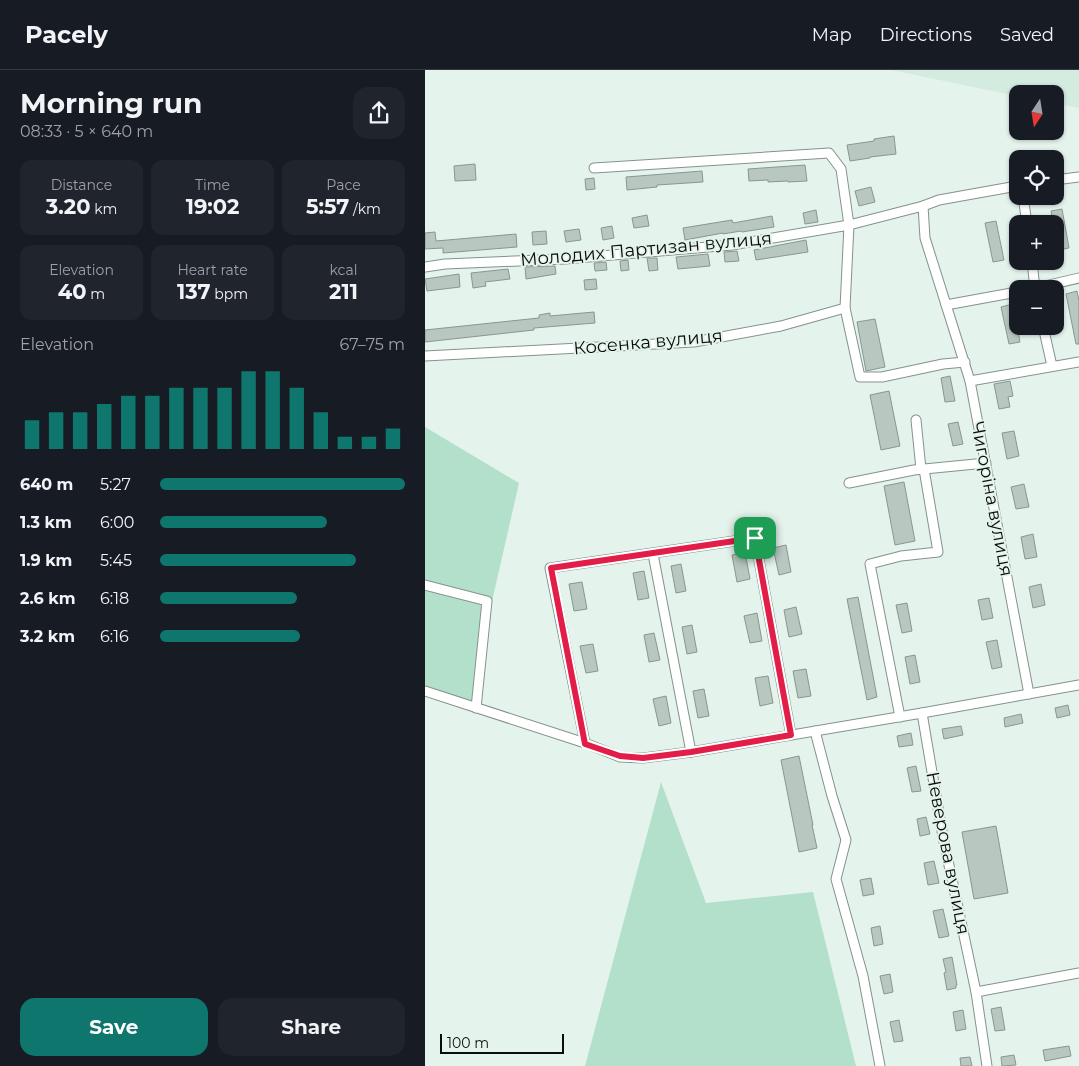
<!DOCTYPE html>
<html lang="en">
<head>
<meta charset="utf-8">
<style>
	:root { --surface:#171b24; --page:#20242c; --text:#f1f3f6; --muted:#9ea1a6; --line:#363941; --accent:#0f766e }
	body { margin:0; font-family:Montserrat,sans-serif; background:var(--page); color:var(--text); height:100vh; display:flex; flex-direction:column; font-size:19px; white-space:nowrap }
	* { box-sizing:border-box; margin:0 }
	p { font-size:16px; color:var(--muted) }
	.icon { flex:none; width:28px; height:28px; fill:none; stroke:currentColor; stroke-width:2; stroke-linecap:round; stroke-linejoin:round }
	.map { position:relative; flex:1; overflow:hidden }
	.side { display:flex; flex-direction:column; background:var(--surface); width:425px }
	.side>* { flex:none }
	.needle { width:32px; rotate:192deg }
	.fabs { position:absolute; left:584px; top:15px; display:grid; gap:10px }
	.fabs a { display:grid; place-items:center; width:55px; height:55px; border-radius:10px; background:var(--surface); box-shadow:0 1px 4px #0004; font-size:25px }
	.scale { position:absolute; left:15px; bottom:12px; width:124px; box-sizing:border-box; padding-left:5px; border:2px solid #090d0b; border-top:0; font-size:14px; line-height:18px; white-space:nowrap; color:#090d0b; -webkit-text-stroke:4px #e5f3ed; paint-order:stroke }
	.pin { position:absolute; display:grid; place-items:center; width:42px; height:42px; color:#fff; margin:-21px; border-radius:10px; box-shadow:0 2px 8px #0006 }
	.round { display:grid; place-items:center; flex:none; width:52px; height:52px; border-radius:15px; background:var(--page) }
	.head { display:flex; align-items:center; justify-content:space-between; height:85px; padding:0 20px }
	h1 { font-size:28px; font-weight:700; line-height:38px }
	.figures { display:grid; grid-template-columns:repeat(3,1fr); gap:8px; height:85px; padding:5px 20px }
	.figures div { display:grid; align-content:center; border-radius:12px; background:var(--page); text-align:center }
	.figures b { font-size:21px; font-weight:700 }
	.figures small { font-size:14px; font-weight:400 }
	.figures p { font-size:14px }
	.chart { height:140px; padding:10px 20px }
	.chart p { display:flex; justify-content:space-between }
	.chart svg { width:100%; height:90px; margin-top:5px; stroke:var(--accent); stroke-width:6 }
	.primary-button { display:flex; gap:10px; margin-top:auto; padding:10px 20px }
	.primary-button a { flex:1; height:58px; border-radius:15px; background:var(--accent); color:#fff; font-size:20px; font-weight:700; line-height:58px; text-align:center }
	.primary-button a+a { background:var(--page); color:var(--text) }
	ul { padding:0 20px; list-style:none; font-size:16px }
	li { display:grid; grid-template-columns:80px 60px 1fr; align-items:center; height:38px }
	li i { height:12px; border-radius:6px; background:var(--accent) }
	header { display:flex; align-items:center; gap:30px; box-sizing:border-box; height:70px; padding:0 25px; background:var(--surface); border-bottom:1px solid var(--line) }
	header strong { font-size:24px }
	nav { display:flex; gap:28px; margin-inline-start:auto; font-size:18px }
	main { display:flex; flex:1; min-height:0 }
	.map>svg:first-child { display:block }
	.built { fill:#d4ebe0 }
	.green { fill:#b2e0cb }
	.building { fill:#b9c7c1; stroke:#8a9791 }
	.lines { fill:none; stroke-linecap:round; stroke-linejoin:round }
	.minor-casing { stroke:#85928c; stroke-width:11 }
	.minor { stroke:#fff; stroke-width:9 }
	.route-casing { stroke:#fff; stroke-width:10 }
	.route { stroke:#e11d48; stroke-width:6 }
	.labels { text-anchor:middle; stroke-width:4; stroke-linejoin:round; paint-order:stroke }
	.street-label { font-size:18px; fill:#090d0b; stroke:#e5f3ed }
</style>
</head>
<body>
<header>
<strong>Pacely</strong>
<nav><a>Map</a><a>Directions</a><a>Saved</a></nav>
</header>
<main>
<section class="side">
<div class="head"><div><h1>Morning run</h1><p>08:33 · 5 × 640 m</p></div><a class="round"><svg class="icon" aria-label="share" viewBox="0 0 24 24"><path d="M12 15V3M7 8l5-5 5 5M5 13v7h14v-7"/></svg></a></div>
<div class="figures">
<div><p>Distance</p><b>3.20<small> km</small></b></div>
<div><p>Time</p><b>19:02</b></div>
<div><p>Pace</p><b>5:57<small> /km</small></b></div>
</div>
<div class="figures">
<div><p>Elevation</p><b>40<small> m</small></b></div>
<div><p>Heart rate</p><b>137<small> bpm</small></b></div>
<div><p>kcal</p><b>211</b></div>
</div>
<div class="chart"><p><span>Elevation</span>67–75 m</p>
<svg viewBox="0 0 160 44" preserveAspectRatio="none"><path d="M5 44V30M15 44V26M25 44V26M35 44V22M45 44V18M55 44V18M65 44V14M75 44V14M85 44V14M95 44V6M105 44V6M115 44V14M125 44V26M135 44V38M145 44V38M155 44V34"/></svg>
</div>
<ul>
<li><b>640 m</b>5:27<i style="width:100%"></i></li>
<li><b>1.3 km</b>6:00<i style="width:68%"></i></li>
<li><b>1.9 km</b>5:45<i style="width:80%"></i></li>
<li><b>2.6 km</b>6:18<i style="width:56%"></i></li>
<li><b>3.2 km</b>6:16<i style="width:57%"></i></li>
</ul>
<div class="primary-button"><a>Save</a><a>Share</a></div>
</section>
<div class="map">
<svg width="654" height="996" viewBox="0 0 654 996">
	<rect width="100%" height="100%" fill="#e5f3ed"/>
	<polygon class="built" points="466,0 654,0 654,38 630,33 630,24 592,24 592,26"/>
	<g class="green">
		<polygon points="0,357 94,413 68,527 48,633 0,617"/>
		<polygon points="236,712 281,833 388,822 431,996 160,996"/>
	</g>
	<g class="building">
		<polygon points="469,66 471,84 445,87 445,88 425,91 422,75 449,71 449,69"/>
		<polygon points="50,94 51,110 30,111 29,96"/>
		<polygon points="380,95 382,111 363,112 363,111 343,112 343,110 324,111 323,99"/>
		<polygon points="277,101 278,112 232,115 232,117 202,120 201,107"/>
		<polygon points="169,108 170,119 161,120 160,109"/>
		<polygon points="446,117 450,132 434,136 430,121"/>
		<polygon points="637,139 644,178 633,180 630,163 630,154 628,154 626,141"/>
		<polygon points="391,140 393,152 380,154 378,143"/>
		<polygon points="222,145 224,156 209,158 207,148"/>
		<polygon points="347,146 349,157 317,162 316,161 298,164 298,163 260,170 258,158 307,150 308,153"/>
		<polygon points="571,151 579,190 568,192 560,153"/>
		<polygon points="187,156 189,168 178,170 176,158"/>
		<polygon points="154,159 156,170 141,172 139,161"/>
		<polygon points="121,161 122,174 108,175 107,162"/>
		<polygon points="10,162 11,171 91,164 92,177 18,183 18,178 0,179 0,163"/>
		<polygon points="381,170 383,182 331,190 329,180"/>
		<polygon points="312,181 314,191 300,192 299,182"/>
		<polygon points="283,184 285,196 253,199 251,187"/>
		<polygon points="222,188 232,188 233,200 224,201"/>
		<polygon points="203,190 204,200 196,201 195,191"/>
		<polygon points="181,192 182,200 170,201 169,193"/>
		<polygon points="130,196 131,204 101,209 100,197"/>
		<polygon points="83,199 85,209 60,212 61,216 48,218 46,203"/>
		<polygon points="34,204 35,217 2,221 0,209"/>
		<polygon points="171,209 172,219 160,220 159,210"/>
		<polygon points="652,221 654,231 654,274 651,274 641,224"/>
		<polygon points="588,234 595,272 584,274 576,237"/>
		<polygon points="169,242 170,253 109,258 109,260 0,272 0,260 114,248 114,245 125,243 125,246"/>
		<polygon points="450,249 460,297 441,301 432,252"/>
		<polygon points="525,306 530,331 520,332 516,308"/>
		<polygon points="585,311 588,326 583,327 585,337 574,339 569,314"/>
		<polygon points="464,321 475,376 456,380 445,325"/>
		<polygon points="533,352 538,374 528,376 523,354"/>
		<polygon points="589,361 594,386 582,389 577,363"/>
		<polygon points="479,412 490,471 470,475 459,416"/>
		<polygon points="599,414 604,437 591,439 586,417"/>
		<polygon points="608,464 612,487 600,489 596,467"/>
		<polygon points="361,475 366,502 354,505 348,478"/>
		<polygon points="320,482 325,509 312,512 307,485"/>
		<polygon points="256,494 261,521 251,523 246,496"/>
		<polygon points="219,501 224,528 213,530 208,503"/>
		<polygon points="157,512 162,539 149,541 144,514"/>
		<polygon points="616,514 620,535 608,538 604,517"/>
		<polygon points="433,527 452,627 442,630 422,529"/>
		<polygon points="564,528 568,548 557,550 553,530"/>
		<polygon points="482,533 487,561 477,563 471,535"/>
		<polygon points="371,537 377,564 364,567 359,540"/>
		<polygon points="332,543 337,571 325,573 319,546"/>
		<polygon points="267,555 272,582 262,584 257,557"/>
		<polygon points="229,563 235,590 224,592 219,565"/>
		<polygon points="572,570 577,597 567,599 561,572"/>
		<polygon points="168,574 173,601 161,603 155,576"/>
		<polygon points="490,585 495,612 485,614 480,587"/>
		<polygon points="381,599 386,626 373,628 368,601"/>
		<polygon points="343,606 348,633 335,636 330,608"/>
		<polygon points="279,619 284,646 273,648 268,621"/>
		<polygon points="241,626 246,653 234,656 228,629"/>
		<polygon points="643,635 645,645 632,648 630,638"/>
		<polygon points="596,644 598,653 580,657 579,648"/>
		<polygon points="536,656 538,665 519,669 517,659"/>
		<polygon points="486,663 488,675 474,677 472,666"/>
		<polygon points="374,686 388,755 387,755 392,778 374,782 356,690"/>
		<polygon points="491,696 496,721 487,722 482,698"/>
		<polygon points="501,747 505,764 495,766 492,749"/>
		<polygon points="571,756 583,823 549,829 537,762"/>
		<polygon points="509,791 514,813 503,815 499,793"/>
		<polygon points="446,808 449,824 438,826 435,810"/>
		<polygon points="518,839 524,866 514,868 508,841"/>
		<polygon points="455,856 458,874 449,876 446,858"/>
		<polygon points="527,887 532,915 531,915 531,918 522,920 519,903 521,902 518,889"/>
		<polygon points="465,904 468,922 459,924 455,906"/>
		<polygon points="576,937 580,960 570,961 566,939"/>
		<polygon points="538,940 541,959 531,961 528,942"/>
		<polygon points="474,950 478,971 469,972 465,952"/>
		<polygon points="644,976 646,986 620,991 618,980"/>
		<polygon points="589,985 591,995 577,996 576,987"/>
		<polygon points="545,987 547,996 536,996 535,988"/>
	</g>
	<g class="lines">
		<g class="minor-casing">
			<g id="minor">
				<polyline points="630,110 654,107"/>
				<polyline points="598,126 602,154"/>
				<polyline points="498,136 500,168 545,311 604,624"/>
				<polyline points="607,191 610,219"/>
				<polyline points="0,197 20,194 140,189 307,175 424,155 498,136 514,130 592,116"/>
				<polyline points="607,219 654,208"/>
				<polyline points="521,235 592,222"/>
				<polyline points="420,238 435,307 457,307 518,294 540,292"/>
				<polyline points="618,256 627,296"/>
				<polyline points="0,286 269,272 356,256 420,238 424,155 416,99 404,83 169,98"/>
				<polyline points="545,311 654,292"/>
				<polyline points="491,350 496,399"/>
				<polyline points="424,413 489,400 561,393"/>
				<polyline points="228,484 266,682"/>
				<polyline points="0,515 62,531 51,638"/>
				<polyline points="0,621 160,673 195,687 218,688 266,682 497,643 654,615"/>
				<polyline points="497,643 518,767 551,922 562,996"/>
				<polyline points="475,647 445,494 476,486 513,482 499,399"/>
				<polyline points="390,661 407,726 421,770 411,809 438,906 455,996"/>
				<polyline points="160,673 125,498 330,468 366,665"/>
				<polyline points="551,922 654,903"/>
			</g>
		</g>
		<use href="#minor" class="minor"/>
	</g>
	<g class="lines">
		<g class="route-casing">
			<polygon id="route" points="330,468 366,665 266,682 218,688 195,686 160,674 126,498"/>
		</g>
		<use href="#route" class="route"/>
	</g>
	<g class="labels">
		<g class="street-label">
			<text transform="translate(221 179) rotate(-5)" y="6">Молодих Партизан вулиця</text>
			<text transform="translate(223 272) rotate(-5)" y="6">Косенка вулиця</text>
			<text transform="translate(567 429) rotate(79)" y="6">Чигоріна вулиця</text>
			<text transform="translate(523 783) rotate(79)" y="6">Неверова вулиця</text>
		</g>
	</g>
</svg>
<div class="fabs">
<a><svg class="needle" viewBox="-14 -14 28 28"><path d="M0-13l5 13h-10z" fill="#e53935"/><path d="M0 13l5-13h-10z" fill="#9ea1a6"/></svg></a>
<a><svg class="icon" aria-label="locate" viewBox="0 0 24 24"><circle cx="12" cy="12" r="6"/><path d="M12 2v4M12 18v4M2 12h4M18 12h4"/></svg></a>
<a>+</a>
<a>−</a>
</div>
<div class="scale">100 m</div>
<div class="pin" style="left:330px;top:468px;background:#1e9e55"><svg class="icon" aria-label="arrive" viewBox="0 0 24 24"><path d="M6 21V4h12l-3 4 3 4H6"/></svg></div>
</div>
</main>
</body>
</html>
